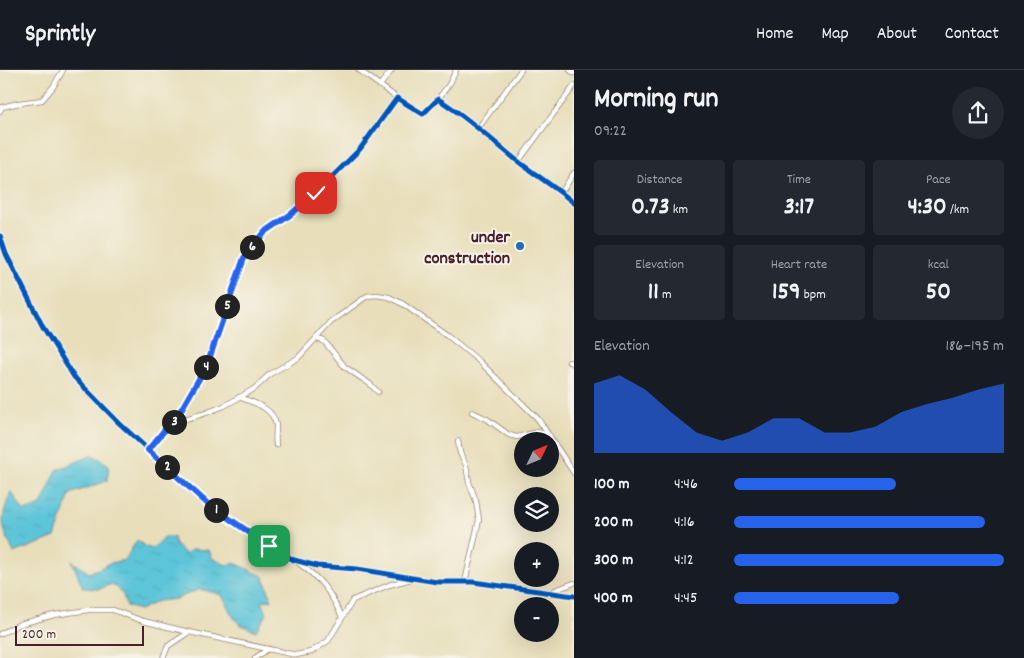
<!DOCTYPE html>
<html lang="en">
<head>
<meta charset="utf-8">
<style>
	:root { --surface:#171b24; --page:#242831; --text:#f1f3f6; --muted:#9ea1a6; --line:#363941; --accent:#2563eb }
	body { margin:0; font-family:Dekko,sans-serif; background:var(--page); color:var(--text); height:100vh; display:flex; flex-direction:column; font-size:19px; white-space:nowrap }
	* { box-sizing:border-box; margin:0 }
	p { font-size:16px; color:var(--muted) }
	.icon { flex:none; width:28px; height:28px; fill:none; stroke:currentColor; stroke-width:2; stroke-linecap:round; stroke-linejoin:round }
	.map { position:relative; flex:1; overflow:hidden }
	.details { display:flex; flex-direction:column; background:var(--surface); width:450px }
	.details>* { flex:none }
	.needle { width:32px; rotate:47deg }
	.tools { position:absolute; left:514px; top:362px; display:grid; gap:10px }
	.tools a { display:grid; place-items:center; width:45px; height:45px; border-radius:50%; background:var(--surface); box-shadow:0 5px 20px #0002; font-size:25px }
	.scale { position:absolute; left:15px; bottom:12px; width:129px; box-sizing:border-box; padding-left:5px; border:2px solid #4a1f2b; border-top:0; font-size:14px; line-height:18px; white-space:nowrap; color:#4a1f2b; -webkit-text-stroke:4px #f7f3e8; paint-order:stroke }
	.pin { position:absolute; display:grid; place-items:center; width:42px; height:42px; color:#fff; margin:-21px; border-radius:10px; box-shadow:0 2px 8px #0006 }
	.km { position:absolute; width:25px; height:25px; margin:-12px; border-radius:50%; background:#222; color:#fff; font-size:14px; line-height:25px; text-align:center }
	.round { display:grid; place-items:center; flex:none; width:52px; height:52px; border-radius:26px; background:var(--page) }
	.head { display:flex; align-items:center; justify-content:space-between; height:85px; padding:0 20px }
	h1 { font-size:28px; font-weight:700; line-height:38px }
	.stats { display:grid; grid-template-columns:repeat(3,1fr); gap:8px; height:85px; padding:5px 20px }
	.stats div { display:grid; align-content:center; border-radius:5px; background:var(--page); text-align:center }
	.stats b { font-size:25px; font-weight:700 }
	.stats small { font-size:14px; font-weight:400 }
	.stats p { font-size:14px }
	.chart { height:140px; padding:10px 20px }
	.chart p { display:flex; justify-content:space-between }
	.chart svg { width:100%; height:90px; margin-top:5px; fill:var(--accent); opacity:.7 }
	ul { padding:0 20px; list-style:none; font-size:16px }
	li { display:grid; grid-template-columns:80px 60px 1fr; align-items:center; height:38px }
	li i { height:12px; border-radius:6px; background:var(--accent) }
	header { display:flex; align-items:center; gap:30px; box-sizing:border-box; height:70px; padding:0 25px; background:var(--surface); border-bottom:1px solid var(--line) }
	header strong { font-size:24px }
	nav { display:flex; gap:28px; margin-inline-start:auto; font-size:18px }
	main { display:flex; flex:1; min-height:0 }
	.map>svg:first-child { display:block }
	.water { fill:url(#water-ripples); stroke:#547282 }
	.lines { fill:none; stroke-linecap:round; stroke-linejoin:round }
	.minor-casing { stroke:#997e72; stroke-width:6 }
	.minor { stroke:#fff; stroke-width:4.5 }
	.cycleway-casing { stroke:#f7f3e8; stroke-width:8 }
	.cycleway { stroke:#0057b8; stroke-width:5 }
	.route-casing { stroke:#fff; stroke-width:10 }
	.route { stroke:#2563eb; stroke-width:6 }
	.poi-dot { fill:#1f6fb2; stroke:#f7f3e8; stroke-width:2 }
	.labels { text-anchor:middle; stroke-width:4; stroke-linejoin:round; paint-order:stroke }
	.poi-label { font-size:18px; font-weight:bold; fill:#4a1f2b; stroke:#f7f3e8; text-anchor:end }
</style>
</head>
<body>
<header>
<strong>Sprintly</strong>
<nav><a>Home</a><a>Map</a><a>About</a><a>Contact</a></nav>
</header>
<main>
<div class="map">
<svg width="574" height="588" viewBox="0 0 574 588">
	<defs>
		<pattern id="water-ripples" width="26" height="14" patternUnits="userSpaceOnUse" patternTransform="scale(1.25)"><rect width="26" height="14" fill="#5dc5d9"/><path d="M2 4q2-2 4 0t4 0M15 11q2-2 4 0t4 0" fill="none" stroke="#52a9ba"/></pattern>
	</defs>
	<rect width="100%" height="100%" fill="#f7f3e8"/>
	<filter id="ink" filterUnits="userSpaceOnUse"><feTurbulence type="fractalNoise" baseFrequency=".02" numOctaves="2"/><feDisplacementMap in="SourceGraphic" scale="10" xChannelSelector="R" yChannelSelector="G"/><feConvolveMatrix kernelMatrix="1 2 1 2 8 2 1 2 1" color-interpolation-filters="sRGB"/></filter>
	<filter id="wash" filterUnits="userSpaceOnUse"><feTurbulence type="fractalNoise" baseFrequency=".0096" numOctaves="4" result="noise"/><feDisplacementMap in="SourceGraphic" scale="20" xChannelSelector="R" yChannelSelector="G"/><feGaussianBlur stdDeviation="1.12" result="paint"/><feColorMatrix in="noise" values="0 0 0 0 0 0 0 0 0 0 0 0 0 0 0 0 0 1.4 0 .05"/><feComposite in="paint" operator="in"/></filter>
	<g filter="url(#wash)">
		<rect width="100%" height="100%" fill="#e8deba"/>
		<g class="water">
			<path d="M 93,385 L 109,395 L 107,411 L 70,424 L 55,467 L 14,483 C 0,453 0,452 11,421 L 24,441 L 41,435 L 57,400 Z"/>
			<path d="M 165,467 L 173,467 L 175,475 L 186,484 L 192,479 L 209,480 L 212,488 L 226,495 L 235,493 L 263,506 L 272,530 L 262,531 L 267,544 L 256,561 C 231,552 234,548 222,525 L 200,519 L 176,529 L 158,531 L 139,540 L 126,536 L 123,525 L 112,514 L 99,519 L 83,518 L 72,491 L 89,503 L 111,493 L 125,490 L 137,470 L 144,476 L 152,479 Z"/>
		</g>
	</g>
	<g filter="url(#ink)">
		<g class="lines">
			<g class="minor-casing">
				<g id="minor">
					<polyline points="359,0 397,28"/>
					<polyline points="570,0 574,3"/>
					<polyline points="380,15 392,0"/>
					<polyline points="438,29 450,13 456,0"/>
					<polyline points="0,41 2,37 19,33 42,30 53,17 63,0"/>
					<polyline points="479,57 521,0"/>
					<polyline points="518,92 574,16"/>
					<polyline points="561,123 574,103"/>
					<polyline points="0,166 6,184 43,257 74,307 119,353 208,434 269,476 294,490 317,496 357,499 437,512 473,512 574,526"/>
					<polyline points="317,269 324,271 345,297 370,314 378,322"/>
					<polyline points="569,292 574,294"/>
					<path d="M 239,327 C 254,333 273,337 276,355 C 276,361 275,369 276,375"/>
					<polyline points="472,342 487,349 509,365 517,367 538,362 550,366"/>
					<path d="M 174,352 L 207,295 L 243,188 L 265,162 L 290,145 L 316,123 L 360,79 L 397,28 L 423,44 L 438,29 C 466,46 489,68 515,89 C 534,104 555,117 574,133"/>
					<polyline points="458,371 460,383 466,395 469,412 476,431 479,450 465,512"/>
					<polyline points="148,380 168,356 174,352 203,344 224,336 254,319 270,304 298,288 331,252 367,226 377,225 389,227 403,234 447,265 479,291 538,349 574,403"/>
					<path d="M 297,492 C 321,509 330,521 342,547"/>
					<polyline points="550,522 574,513"/>
					<polyline points="0,564 20,554 54,545 88,540 113,540 143,551 189,562 296,585 311,582 328,571 353,530 389,515 411,509"/>
					<polyline points="163,588 168,576 189,562"/>
					<polyline points="255,588 268,579"/>
				</g>
			</g>
			<use href="#minor" class="minor"/>
			<g class="cycleway-casing">
				<g id="cycleway">
					<polyline points="0,166 6,184 43,257 74,307 119,353 208,434 269,476 294,490 317,496 357,499 437,512 473,512 574,526"/>
					<path d="M 174,352 L 207,295 L 243,188 L 265,162 L 290,145 L 316,123 L 360,79 L 397,28 L 423,44 L 438,29 C 466,46 489,68 515,89 C 534,104 555,117 574,133"/>
				</g>
			</g>
			<use href="#cycleway" class="cycleway"/>
		</g>
	</g>
	<g class="lines" filter="url(#ink)">
		<g class="route-casing">
			<polyline id="route" points="269,476 208,434 148,380 168,356 174,352 207,295 244,188 265,162 290,145 316,123"/>
		</g>
		<use href="#route" class="route"/>
	</g>
	<circle class="poi-dot" cx="520" cy="176" r="5"/>
	<g class="labels">
		<g class="poi-label">
			<text x="510" y="172">under<tspan x="510" dy="21">construction</tspan></text>
		</g>
	</g>
</svg>
<div class="tools">
<a><svg class="needle" viewBox="-14 -14 28 28"><path d="M0-13l5 13h-10z" fill="#e53935"/><path d="M0 13l5-13h-10z" fill="#9ea1a6"/></svg></a>
<a><svg class="icon" aria-label="layers" viewBox="0 0 24 24"><path d="M12 4l9 5-9 5-9-5zM3 14l9 5 9-5"/></svg></a>
<a>+</a>
<a>−</a>
</div>
<div class="scale">200 m</div>
<div class="pin" style="left:269px;top:476px;background:#1e9e55"><svg class="icon" aria-label="arrive" viewBox="0 0 24 24"><path d="M6 21V4h12l-3 4 3 4H6"/></svg></div>
<div class="pin" style="left:316px;top:123px;background:#d93025"><svg class="icon" aria-label="check" viewBox="0 0 24 24"><path d="M5 12l5 5 9-10"/></svg></div>
<b class="km" style="left:216px;top:440px">1</b>
<b class="km" style="left:167px;top:397px">2</b>
<b class="km" style="left:174px;top:352px">3</b>
<b class="km" style="left:206px;top:297px">4</b>
<b class="km" style="left:227px;top:236px">5</b>
<b class="km" style="left:252px;top:177px">6</b>
</div>
<section class="details">
<div class="head"><div><h1>Morning run</h1><p>09:22</p></div><a class="round"><svg class="icon" aria-label="share" viewBox="0 0 24 24"><path d="M12 15V3M7 8l5-5 5 5M5 13v7h14v-7"/></svg></a></div>
<div class="stats">
<div><p>Distance</p><b>0.73<small> km</small></b></div>
<div><p>Time</p><b>3:17</b></div>
<div><p>Pace</p><b>4:30<small> /km</small></b></div>
</div>
<div class="stats">
<div><p>Elevation</p><b>11<small> m</small></b></div>
<div><p>Heart rate</p><b>159<small> bpm</small></b></div>
<div><p>kcal</p><b>50</b></div>
</div>
<div class="chart"><p><span>Elevation</span>186–195 m</p>
<svg viewBox="0 0 160 44" preserveAspectRatio="none"><path d="M0 44V10L10 6L20 13L30 24L40 34L50 38L60 34L70 27L80 27L90 34L100 34L110 31L120 24L130 20L140 17L150 13L160 10V44z"/></svg>
</div>
<ul>
<li><b>100 m</b>4:46<i style="width:60%"></i></li>
<li><b>200 m</b>4:16<i style="width:93%"></i></li>
<li><b>300 m</b>4:12<i style="width:100%"></i></li>
<li><b>400 m</b>4:45<i style="width:61%"></i></li>
</ul>
</section>
</main>
</body>
</html>
